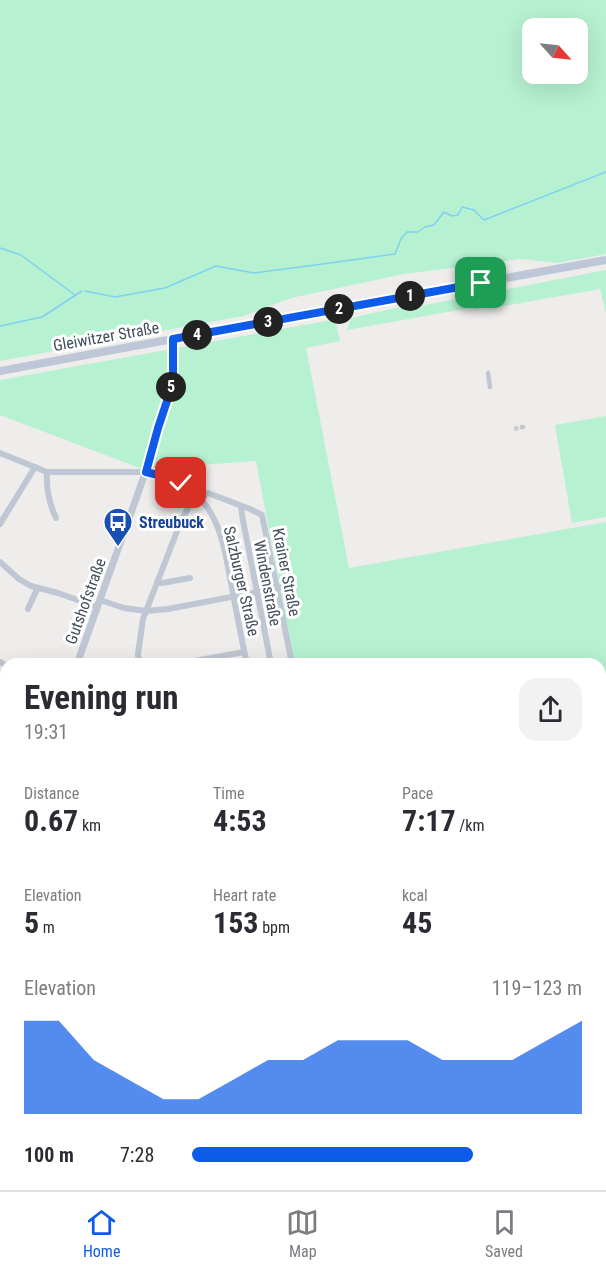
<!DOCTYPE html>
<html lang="en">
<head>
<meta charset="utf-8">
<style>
	:root { --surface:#fff; --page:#f2f2f3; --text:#2b2b33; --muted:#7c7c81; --line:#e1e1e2; --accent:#0d5be8 }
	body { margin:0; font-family:"Roboto Condensed",sans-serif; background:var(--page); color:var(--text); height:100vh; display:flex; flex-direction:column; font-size:22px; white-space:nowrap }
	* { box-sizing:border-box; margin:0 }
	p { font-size:20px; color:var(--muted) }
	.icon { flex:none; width:33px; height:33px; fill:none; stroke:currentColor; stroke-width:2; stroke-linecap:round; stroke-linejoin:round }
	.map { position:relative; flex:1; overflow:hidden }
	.side { position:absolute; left:0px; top:658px; width:606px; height:532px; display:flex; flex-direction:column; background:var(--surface); border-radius:18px 18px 0 0; box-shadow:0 6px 24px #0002 }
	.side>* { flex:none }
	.needle { width:39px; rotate:117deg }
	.controls { position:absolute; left:522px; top:18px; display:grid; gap:12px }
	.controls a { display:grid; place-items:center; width:66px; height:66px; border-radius:12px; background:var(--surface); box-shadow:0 6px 24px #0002; font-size:30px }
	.pin { position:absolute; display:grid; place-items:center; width:51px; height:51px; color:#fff; margin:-26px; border-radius:12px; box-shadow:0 3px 9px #0006 }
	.km { position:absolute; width:30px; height:30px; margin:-15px; border-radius:50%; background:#222; color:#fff; font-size:16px; line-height:30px; text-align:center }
	.round { display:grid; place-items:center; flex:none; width:63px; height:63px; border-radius:18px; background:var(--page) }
	.headline { display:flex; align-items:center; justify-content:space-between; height:102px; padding:0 24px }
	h1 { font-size:33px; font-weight:700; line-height:45px }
	.metrics { display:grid; grid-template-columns:repeat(3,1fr); gap:9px; height:102px; padding:6px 24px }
	.metrics div { display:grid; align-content:center }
	.metrics b { font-size:30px; font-weight:700 }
	.metrics small { font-size:16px; font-weight:400 }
	.metrics p { font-size:16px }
	.chart { height:168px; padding:12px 24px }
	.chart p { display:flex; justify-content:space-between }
	.chart svg { width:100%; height:108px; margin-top:6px; fill:var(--accent); opacity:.7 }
	ul { padding:0 24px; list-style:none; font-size:20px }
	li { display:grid; grid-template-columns:96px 72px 1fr; align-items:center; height:45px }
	li i { height:15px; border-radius:8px; background:var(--accent) }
	.menu { display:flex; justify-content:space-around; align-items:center; height:84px; border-top:2px solid var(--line); background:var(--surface); font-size:16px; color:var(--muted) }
	.menu a { display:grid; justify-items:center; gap:3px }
	.menu .current { color:var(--accent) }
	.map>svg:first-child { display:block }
	.green { fill:#b6f1d1; fill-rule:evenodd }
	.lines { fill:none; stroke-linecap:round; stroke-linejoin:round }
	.stream { stroke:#80d1f1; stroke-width:1.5 }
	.pedestrian-tunnel { stroke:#cdcccf; stroke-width:4.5; stroke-dasharray:4.5 2; stroke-linecap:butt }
	.pedestrian { stroke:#bec7d3; stroke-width:4.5 }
	.minor { stroke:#bec7d3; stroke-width:6 }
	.tertiary { stroke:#bec7d3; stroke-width:7 }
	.secondary { stroke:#bdc7d7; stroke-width:8 }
	.route-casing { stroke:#fff; stroke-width:12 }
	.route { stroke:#0d5be8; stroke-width:8 }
	.labels { text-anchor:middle; stroke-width:6; stroke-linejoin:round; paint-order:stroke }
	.street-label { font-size:16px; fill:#434e5b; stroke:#fff }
	.transit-label { font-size:16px; font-weight:bold; fill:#164399; stroke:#fff; text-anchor:start }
</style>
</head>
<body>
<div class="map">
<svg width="606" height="1190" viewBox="0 0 606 1190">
	<rect width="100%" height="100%" fill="#efecec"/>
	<g class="green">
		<path d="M 0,0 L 606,0 L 606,254 L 557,263 L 521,259 L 404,274 L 291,298 L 243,316 L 0,361 ZM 532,28 L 578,28 L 578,74 L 532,74 Z"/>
		<polygon points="606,270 606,313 600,289 493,308 492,300 498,291"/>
		<polygon points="475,295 479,310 470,308 347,330 351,318 418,303 425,305"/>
		<polygon points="332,320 336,323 340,341 306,348 349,568 606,522 606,806 600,808 600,664 294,664 256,461 142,469 0,415 0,380"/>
		<polygon points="606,416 606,517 572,523 555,425"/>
		<polygon points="6,1086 6,1174 1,1179 0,1190 0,1089"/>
		<polygon points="53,1185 161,1185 192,1190 53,1190"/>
	</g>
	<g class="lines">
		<g class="stream">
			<polyline points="0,248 21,255 75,295"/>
			<polyline points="85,291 115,297 165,288 216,266 254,273 330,263 395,254 401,239 407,232 418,232 425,227 434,225 444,212 452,216 458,215 462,207 474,210 484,220 606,172"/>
			<polyline points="0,326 42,317 82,291"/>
			<polyline points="600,943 606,945"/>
			<polyline points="600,1178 606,1175"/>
			<polyline points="43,1190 51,1185"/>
			<polyline points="575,1190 578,1189"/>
		</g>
		<polyline class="pedestrian-tunnel" points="514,429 522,427"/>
		<g class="pedestrian">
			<polyline points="488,373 490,387"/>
			<polyline points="522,427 523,427"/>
		</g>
		<g class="minor">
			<path d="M 0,453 L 47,472 L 146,472 C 185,477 210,500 221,537 C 226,552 228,568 231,583 C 236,610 241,637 247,664"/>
			<path d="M 47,472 C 46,488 49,503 56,518"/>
			<polyline points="201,498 208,493 250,509 262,515 292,664"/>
			<polyline points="241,506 242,515 271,664"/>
			<polyline points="0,524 35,467"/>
			<polyline points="0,562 19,579 31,586 58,593 97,607"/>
			<polyline points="157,582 162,583 190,578"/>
			<polyline points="100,600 124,608 146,611 168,609 289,586 292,587"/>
			<polyline points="28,609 37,589"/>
			<polyline points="0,662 6,666"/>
			<polyline points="142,664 139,661 138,654 143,619 181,521 196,494"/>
			<polyline points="178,664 244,652"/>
			<polyline points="0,756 6,759"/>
			<polyline points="0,856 6,842"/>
			<polyline points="600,867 606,865"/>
			<polyline points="6,957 2,968 6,977"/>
			<polyline points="600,1007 606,1005"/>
			<polyline points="0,1014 6,1011"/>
			<polyline points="600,1070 606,1070"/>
			<polyline points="600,1133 606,1134"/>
			<polyline points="238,1185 241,1190"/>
			<polyline points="285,1185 288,1190"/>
			<polyline points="251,1190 262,1185"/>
			<polyline points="583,1190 583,1185"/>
		</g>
		<polyline class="tertiary" points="77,664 147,468 158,428 170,392 173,377 173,339"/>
		<g class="secondary">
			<polyline points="0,371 129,347 325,312 350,307 469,286 495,280 606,260"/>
			<polyline points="600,812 606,810"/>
			<polyline points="0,1082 6,1079"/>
		</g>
	</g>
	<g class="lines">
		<g class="route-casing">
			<polyline id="route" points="181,483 170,478 146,472 158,428 170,392 173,377 173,339 481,283"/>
		</g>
		<use href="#route" class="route"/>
	</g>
	<defs>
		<g id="bus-pin" transform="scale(1.5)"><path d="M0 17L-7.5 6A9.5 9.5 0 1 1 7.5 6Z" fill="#1a4fb4" stroke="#fff"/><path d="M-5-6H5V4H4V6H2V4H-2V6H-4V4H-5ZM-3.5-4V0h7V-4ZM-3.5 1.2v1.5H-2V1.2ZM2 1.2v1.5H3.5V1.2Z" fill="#fff"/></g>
	</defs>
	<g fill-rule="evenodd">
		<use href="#bus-pin" x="118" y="522"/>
	</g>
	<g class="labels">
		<g class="street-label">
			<text transform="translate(106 336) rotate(-10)" y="6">Gleiwitzer Straße</text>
			<text transform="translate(287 572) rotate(79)" y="6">Krainer Straße</text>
			<text transform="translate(242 581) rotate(77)" y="6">Salzburger Straße</text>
			<text transform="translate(268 583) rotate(79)" y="6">Windenstraße</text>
			<text transform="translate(85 601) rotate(-70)" y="6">Gutshofstraße</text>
		</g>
		<g class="transit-label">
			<text x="139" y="528">Streubuck</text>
		</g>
	</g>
</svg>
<div class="controls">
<a><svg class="needle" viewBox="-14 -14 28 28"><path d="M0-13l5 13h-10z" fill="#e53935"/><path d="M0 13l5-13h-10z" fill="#7c7c81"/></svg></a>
</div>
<div class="pin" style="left:481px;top:283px;background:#1e9e55"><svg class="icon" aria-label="arrive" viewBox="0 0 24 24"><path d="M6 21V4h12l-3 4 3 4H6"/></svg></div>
<div class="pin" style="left:181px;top:483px;background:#d93025"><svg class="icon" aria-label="check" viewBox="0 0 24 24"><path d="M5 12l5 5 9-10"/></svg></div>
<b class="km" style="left:410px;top:296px">1</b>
<b class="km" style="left:339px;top:309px">2</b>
<b class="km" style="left:268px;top:322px">3</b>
<b class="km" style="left:197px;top:335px">4</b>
<b class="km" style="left:171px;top:387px">5</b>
<section class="side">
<div class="headline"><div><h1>Evening run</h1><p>19:31</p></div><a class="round"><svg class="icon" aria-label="share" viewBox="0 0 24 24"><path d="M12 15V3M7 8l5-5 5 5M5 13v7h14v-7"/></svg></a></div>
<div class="metrics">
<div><p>Distance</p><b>0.67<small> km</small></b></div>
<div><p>Time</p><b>4:53</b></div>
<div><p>Pace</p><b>7:17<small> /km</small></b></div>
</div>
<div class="metrics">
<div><p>Elevation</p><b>5<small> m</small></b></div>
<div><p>Heart rate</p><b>153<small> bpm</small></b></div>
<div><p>kcal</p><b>45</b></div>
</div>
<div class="chart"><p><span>Elevation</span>119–123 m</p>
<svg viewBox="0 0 160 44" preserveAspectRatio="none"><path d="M0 44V6L10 6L20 22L30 30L40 38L50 38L60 30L70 22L80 22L90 14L100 14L110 14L120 22L130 22L140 22L150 14L160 6V44z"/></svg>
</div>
<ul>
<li><b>100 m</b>7:28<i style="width:72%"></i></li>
</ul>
</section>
</div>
<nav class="menu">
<a class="current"><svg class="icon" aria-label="home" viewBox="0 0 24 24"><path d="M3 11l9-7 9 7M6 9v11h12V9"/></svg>Home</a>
<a><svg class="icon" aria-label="map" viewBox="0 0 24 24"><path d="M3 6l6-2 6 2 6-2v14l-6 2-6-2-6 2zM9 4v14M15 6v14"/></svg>Map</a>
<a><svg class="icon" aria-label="saved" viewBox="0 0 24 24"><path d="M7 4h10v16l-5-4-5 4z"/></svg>Saved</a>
</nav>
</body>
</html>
